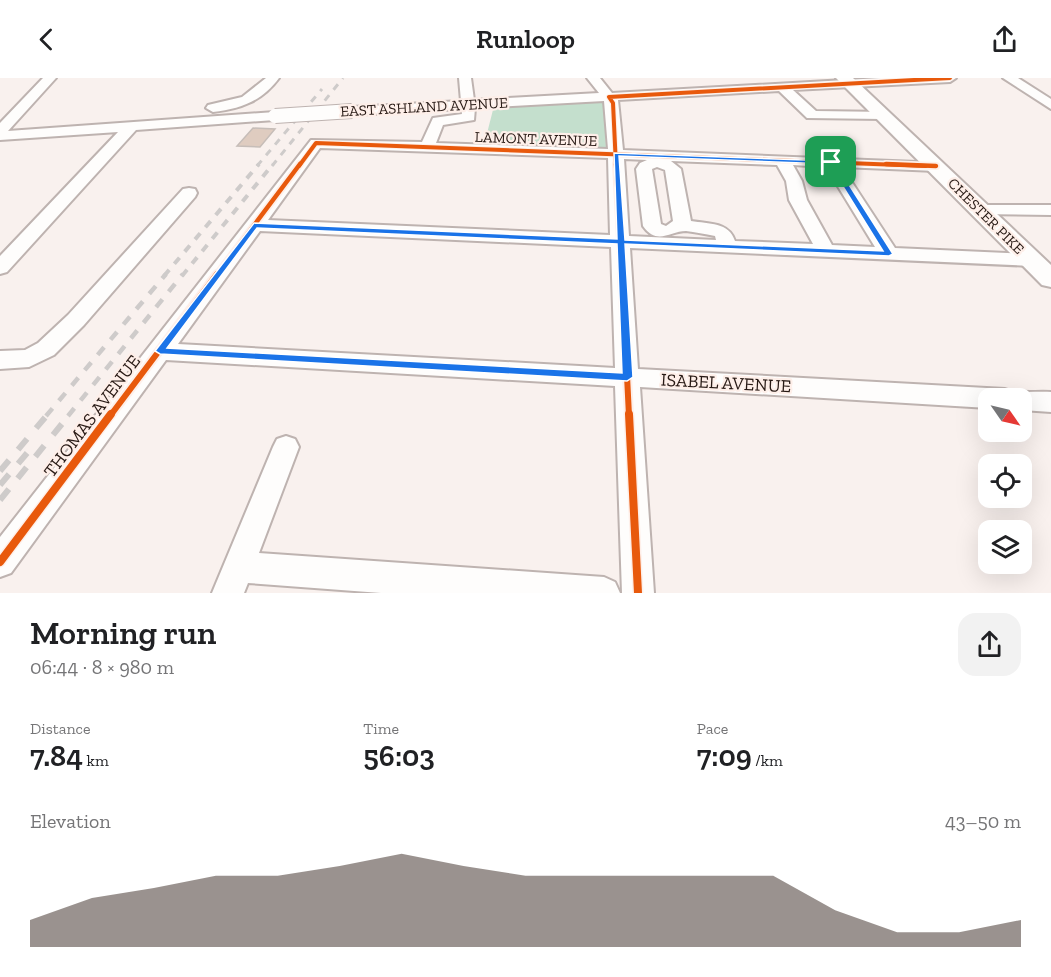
<!DOCTYPE html>
<html lang="en">
<head>
<meta charset="utf-8">
<style>
	:root { --surface:#fff; --page:#f2f2f2; --text:#202124; --muted:#757577; --accent:#706560 }
	body { margin:0; font-family:"Zilla Slab",serif; background:var(--page); color:var(--text); height:100vh; display:flex; flex-direction:column; font-size:22px; white-space:nowrap }
	* { box-sizing:border-box; margin:0 }
	p { font-size:20px; color:var(--muted) }
	.icon { flex:none; width:33px; height:33px; fill:none; stroke:currentColor; stroke-width:2; stroke-linecap:round; stroke-linejoin:round }
	.map { position:relative; height:515px; overflow:hidden }
	.drawer { display:flex; flex-direction:column; background:var(--surface); flex:1 }
	.drawer>* { flex:none }
	.needle { width:39px; rotate:124deg }
	.controls { position:absolute; left:978px; top:310px; display:grid; gap:12px }
	.controls a { display:grid; place-items:center; width:54px; height:54px; border-radius:12px; background:var(--surface); box-shadow:0 6px 24px #0002; font-size:30px }
	.pin { position:absolute; display:grid; place-items:center; width:51px; height:51px; color:#fff; margin:-26px; border-radius:12px; box-shadow:0 3px 9px #0006 }
	.round { display:grid; place-items:center; flex:none; width:63px; height:63px; border-radius:18px; background:var(--page) }
	.summary { display:flex; align-items:center; justify-content:space-between; height:102px; padding:0 30px }
	h1 { font-size:33px; font-weight:600; line-height:45px }
	.metrics { display:grid; grid-template-columns:repeat(3,1fr); gap:9px; height:102px; padding:6px 30px }
	.metrics div { display:grid; align-content:center }
	.metrics b { font-size:30px; font-weight:600 }
	.metrics small { font-size:16px; font-weight:400 }
	.metrics p { font-size:16px }
	.chart { height:168px; padding:12px 30px }
	.chart p { display:flex; justify-content:space-between }
	.chart svg { width:100%; height:108px; margin-top:6px; fill:var(--accent); opacity:.7 }
	header { display:flex; justify-content:space-between; align-items:center; height:78px; padding:0 30px; background:var(--surface); font-size:27px; font-weight:600 }
	.map>svg:first-child { display:block }
	.green { fill:#c4dfcd }
	.building { fill:#dfccc0; stroke:#c6bdb8; stroke-width:1.5 }
	.lines { fill:none; stroke-linecap:round; stroke-linejoin:round }
	.minor-casing { stroke:#beb3b0; stroke-width:4 }
	.major-casing { stroke:#beb3b0; stroke-width:4 }
	.minor { fill:#fefdfc; fill-rule:evenodd }
	.major { fill:#fefdfc; fill-rule:evenodd }
	.rail-far3 { stroke:#cecbca; stroke-width:3; stroke-dasharray:7 7; stroke-linecap:butt }
	.rail-far2 { stroke:#cecbca; stroke-width:4; stroke-dasharray:8 8; stroke-linecap:butt }
	.rail-far1 { stroke:#cecbca; stroke-width:4.5; stroke-dasharray:10 10; stroke-linecap:butt }
	.rail { stroke:#cecbca; stroke-width:6; stroke-dasharray:14 14; stroke-linecap:butt }
	.minor-bridge-casing { stroke:#beb3b0; stroke-width:16; stroke-linecap:butt }
	.minor-bridge { stroke:#fefdfc; stroke-width:14 }
	.cycleway-far3-casing { stroke:#feefe9; stroke-width:6 }
	.cycleway-far2-casing { stroke:#feefe9; stroke-width:8 }
	.cycleway-far1-casing { stroke:#feefe9; stroke-width:10 }
	.cycleway-casing { stroke:#feefe9; stroke-width:11 }
	.cycleway-far3 { stroke:#e8590c; stroke-width:4 }
	.cycleway-far2 { stroke:#e8590c; stroke-width:4.5 }
	.cycleway-far1 { stroke:#e8590c; stroke-width:6 }
	.cycleway { stroke:#e8590c; stroke-width:8 }
	.route { fill:#1a73e8; stroke:#fff; stroke-width:1.5; fill-rule:evenodd }
	.labels { text-anchor:middle; stroke-width:4.5; stroke-linejoin:round; paint-order:stroke }
	.far-street-label { font-size:15px; fill:#271914; stroke:#feefe9 }
	.street-label { font-size:18px; fill:#271914; stroke:#feefe9 }
</style>
</head>
<body>
<header><svg class="icon" aria-label="back" viewBox="0 0 24 24"><path d="M15 5l-7 7 7 7"/></svg>Runloop<svg class="icon" aria-label="share" viewBox="0 0 24 24"><path d="M12 15V3M7 8l5-5 5 5M5 13v7h14v-7"/></svg></header>
<div class="map">
<svg width="1051" height="515" viewBox="0 0 1051 515">
	<rect width="100%" height="100%" fill="#f9f1ee"/>
	<polygon class="green" points="599,22 604,24 606,70 484,67 494,28"/>
	<polygon class="building" points="253,50 275,51 260,69 237,68"/>
	<g class="lines">
		<g class="minor-casing">
			<g id="minor">
				<polygon points="43,0 56,0 8,53 275,34 282,38 275,42 136,52 7,194 0,196 0,178 118,54 0,62 0,45"/>
				<path d="M 266,0 L 279,0 C 262,23 241,31 213,34 L 206,30 L 208,27 L 242,19 Z"/>
				<path d="M 459,0 L 471,0 L 474,22 L 599,15 L 587,0 L 600,0 L 612,15 L 881,0 L 956,0 L 950,4 L 793,12 L 816,33 L 887,34 L 889,37 L 887,40 L 882,41 L 807,40 L 779,13 L 618,22 L 623,72 L 942,85 L 944,88 L 942,91 L 936,93 L 842,89 L 895,170 L 1032,176 L 1039,178 L 1042,182 L 1039,186 L 1032,188 L 630,170 L 638,291 L 1005,311 C 1018,316 1036,313 1051,314 L 1051,334 L 1022,332 L 1022,321 L 988,321 L 988,330 L 640,309 L 654,515 L 622,515 L 615,308 L 166,282 L 11,495 L 0,499 L 0,459 L 311,62 L 422,64 L 433,40 L 462,36 L 461,31 L 352,37 L 345,33 L 352,29 L 461,23 ZM 604,23 L 608,71 L 436,65 L 443,47 L 474,42 L 475,30 ZM 320,70 L 608,80 L 610,157 L 268,142 ZM 624,81 L 647,82 L 640,85 L 636,91 L 643,148 C 657,168 670,153 686,153 C 695,154 705,156 715,158 L 716,162 L 629,158 ZM 671,83 L 777,87 L 786,103 L 789,122 L 813,166 L 735,163 C 729,144 709,146 691,143 L 681,91 ZM 793,87 L 826,89 L 875,169 L 832,167 L 807,122 L 802,103 ZM 657,89 L 665,92 L 673,143 L 666,148 L 661,146 L 652,91 ZM 260,153 L 611,169 L 615,290 L 178,266 Z"/>
				<polygon points="1003,0 1018,0 1051,21 1051,31"/>
				<polygon points="189,110 195,111 197,115 195,119 84,247 54,277 29,289 0,291 0,273 25,272 38,265 68,237 183,111"/>
				<polygon points="982,127 1051,127 1051,137 976,136 973,132 976,128"/>
				<polygon points="286,358 295,361 299,369 259,475 604,499 615,504 620,515 381,515 248,505 244,515 212,515 273,369 277,361"/>
			</g>
		</g>
		<g class="major-casing">
			<polygon id="major" points="836,0 853,0 1051,187 1051,209 1042,207"/>
		</g>
		<use href="#minor" class="minor"/>
		<use href="#major" class="major"/>
		<g class="rail-far3">
			<polyline points="257,88 322,11"/>
			<polyline points="272,88 343,0"/>
		</g>
		<g class="rail-far2">
			<polyline points="164,198 259,86"/>
			<polyline points="182,198 273,86"/>
		</g>
		<g class="rail-far1">
			<polyline points="46,338 166,196"/>
			<polyline points="68,338 183,196"/>
		</g>
		<g class="rail">
			<polyline points="0,393 48,336"/>
			<polyline points="0,407 33,368"/>
			<polyline points="0,422 70,336"/>
		</g>
		<g class="minor-bridge-casing">
			<polyline id="minor-bridge" points="275,38 352,33"/>
		</g>
		<use href="#minor-bridge" class="minor-bridge"/>
		<g class="cycleway-far3-casing">
			<g id="cycleway-far3">
				<polyline points="299,88 316,65 926,88"/>
				<polyline points="616,88 613,25 609,19 950,0"/>
			</g>
		</g>
		<g class="cycleway-far2-casing">
			<g id="cycleway-far2">
				<polyline points="616,86 622,198"/>
				<polyline points="886,86 936,88"/>
				<polyline points="216,198 300,86"/>
			</g>
		</g>
		<g class="cycleway-far1-casing">
			<g id="cycleway-far1">
				<polyline points="622,196 629,338"/>
				<polyline points="110,338 217,196"/>
			</g>
		</g>
		<g class="cycleway-casing">
			<g id="cycleway">
				<polyline points="629,336 638,515"/>
				<polyline points="0,484 111,336"/>
			</g>
		</g>
		<use href="#cycleway-far3" class="cycleway-far3"/>
		<use href="#cycleway-far2" class="cycleway-far2"/>
		<use href="#cycleway-far1" class="cycleway-far1"/>
		<use href="#cycleway" class="cycleway"/>
	</g>
	<path class="route" d="M 614,75 L 834,83 L 893,176 L 889,178 L 625,166 L 633,299 L 627,303 L 160,276 L 155,273 L 254,145 L 617,161 ZM 619,78 L 829,86 L 883,173 L 625,162 ZM 257,150 L 617,166 L 622,295 L 167,270 Z"/>
	<g class="labels">
		<g class="far-street-label">
			<text transform="translate(424 29) rotate(-3)" y="5">EAST ASHLAND AVENUE</text>
			<text transform="translate(536 61) rotate(2)" y="5">LAMONT AVENUE</text>
			<text transform="translate(986 138) rotate(45)" y="5">CHESTER PIKE</text>
		</g>
		<g class="street-label">
			<text transform="translate(726 305) rotate(3)" y="6">ISABEL AVENUE</text>
			<text transform="translate(92 338) rotate(-53)" y="6">THOMAS AVENUE</text>
		</g>
	</g>
</svg>
<div class="controls">
<a><svg class="needle" viewBox="-14 -14 28 28"><path d="M0-13l5 13h-10z" fill="#e53935"/><path d="M0 13l5-13h-10z" fill="#757577"/></svg></a>
<a><svg class="icon" aria-label="locate" viewBox="0 0 24 24"><circle cx="12" cy="12" r="6"/><path d="M12 2v4M12 18v4M2 12h4M18 12h4"/></svg></a>
<a><svg class="icon" aria-label="layers" viewBox="0 0 24 24"><path d="M12 4l9 5-9 5-9-5zM3 14l9 5 9-5"/></svg></a>
</div>
<div class="pin" style="left:831px;top:84px;background:#1e9e55"><svg class="icon" aria-label="arrive" viewBox="0 0 24 24"><path d="M6 21V4h12l-3 4 3 4H6"/></svg></div>
</div>
<section class="drawer">
<div class="summary"><div><h1>Morning run</h1><p>06:44 · 8 × 980 m</p></div><a class="round"><svg class="icon" aria-label="share" viewBox="0 0 24 24"><path d="M12 15V3M7 8l5-5 5 5M5 13v7h14v-7"/></svg></a></div>
<div class="metrics">
<div><p>Distance</p><b>7.84<small> km</small></b></div>
<div><p>Time</p><b>56:03</b></div>
<div><p>Pace</p><b>7:09<small> /km</small></b></div>
</div>
<div class="chart"><p><span>Elevation</span>43–50 m</p>
<svg viewBox="0 0 160 44" preserveAspectRatio="none"><path d="M0 44V33L10 24L20 20L30 15L40 15L50 11L60 6L70 11L80 15L90 15L100 15L110 15L120 15L130 29L140 38L150 38L160 33V44z"/></svg>
</div>
</section>
</body>
</html>
